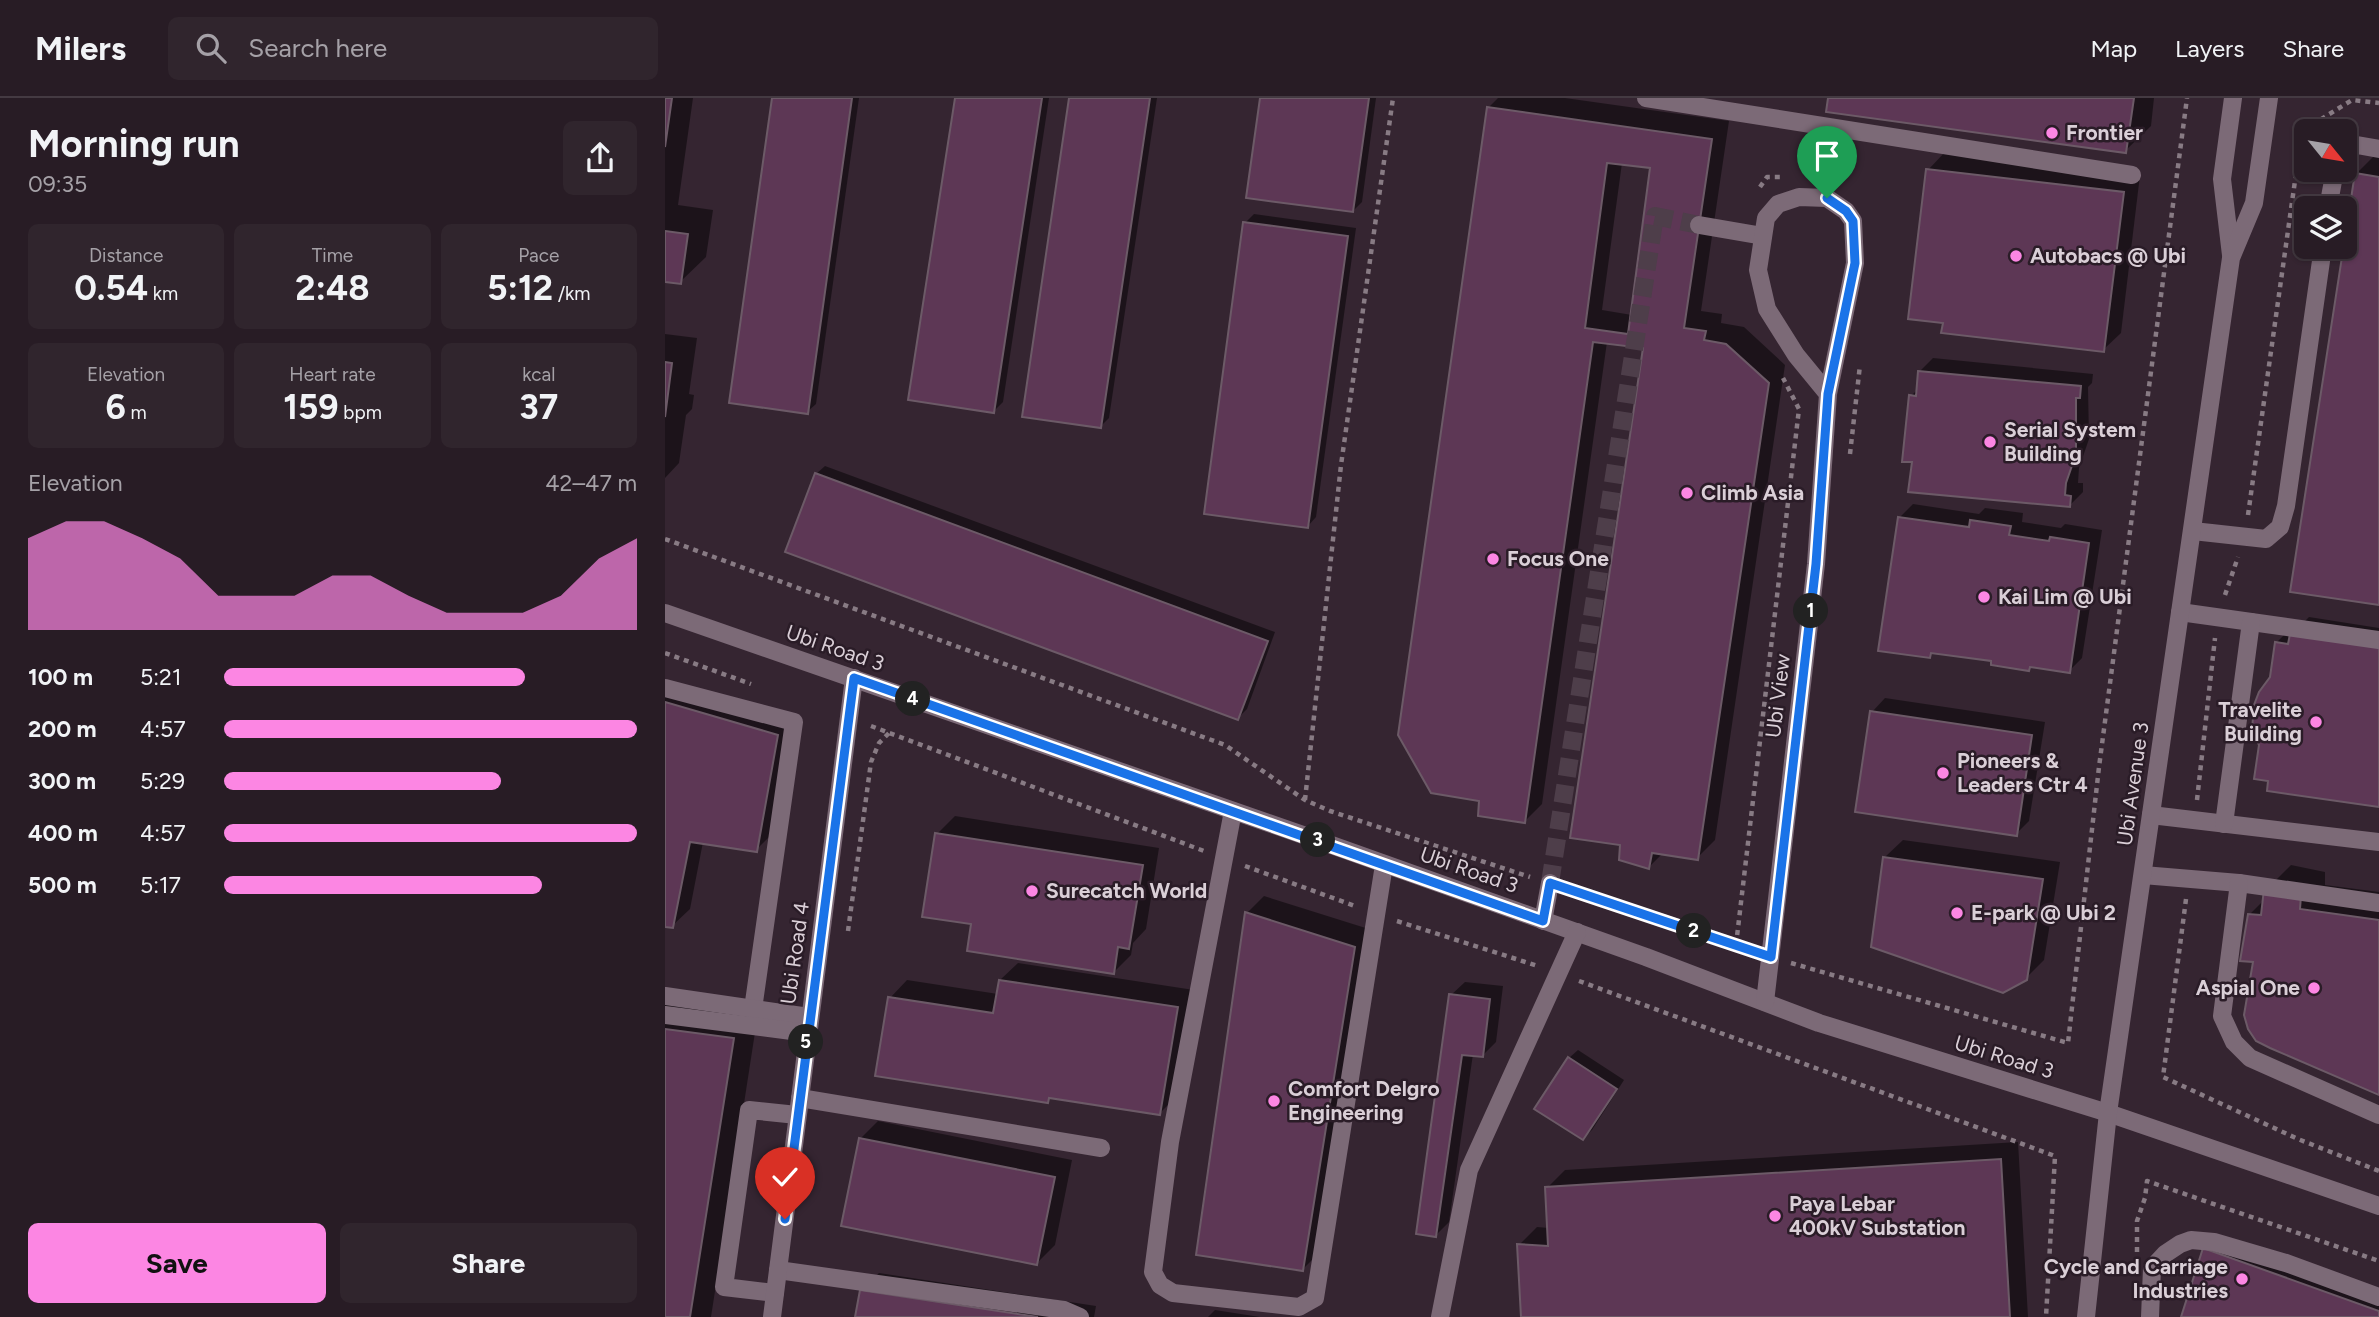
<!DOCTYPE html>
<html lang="en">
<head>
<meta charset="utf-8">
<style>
	:root { --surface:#281c25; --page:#30252d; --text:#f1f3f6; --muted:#a5a1a7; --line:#443a42; --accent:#fc86e3 }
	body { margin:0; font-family:Figtree,sans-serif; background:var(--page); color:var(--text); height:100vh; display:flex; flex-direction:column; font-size:26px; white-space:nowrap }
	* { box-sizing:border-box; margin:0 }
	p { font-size:23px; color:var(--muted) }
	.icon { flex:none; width:38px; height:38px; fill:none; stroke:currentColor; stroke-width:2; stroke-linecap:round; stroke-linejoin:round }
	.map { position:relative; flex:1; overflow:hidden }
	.drawer { display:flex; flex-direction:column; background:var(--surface); width:665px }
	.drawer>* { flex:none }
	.needle { width:46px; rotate:120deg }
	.tools { position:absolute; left:1629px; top:21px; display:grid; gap:14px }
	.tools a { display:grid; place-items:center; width:63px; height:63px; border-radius:10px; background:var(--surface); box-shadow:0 2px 5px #0004,0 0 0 2px var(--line); font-size:35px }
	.pin { position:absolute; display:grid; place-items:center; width:60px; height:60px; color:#fff; margin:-72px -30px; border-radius:50% 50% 50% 0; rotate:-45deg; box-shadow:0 0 7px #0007 }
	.pin .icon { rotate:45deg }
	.km { position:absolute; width:35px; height:35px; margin:-18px; border-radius:50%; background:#222; color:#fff; font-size:19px; line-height:35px; text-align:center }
	.round { display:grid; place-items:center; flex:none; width:74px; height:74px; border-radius:10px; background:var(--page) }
	.summary { display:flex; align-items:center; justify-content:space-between; height:119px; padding:0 28px }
	h1 { font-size:38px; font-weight:700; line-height:52px }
	.metrics { display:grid; grid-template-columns:repeat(3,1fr); gap:10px; height:119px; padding:7px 28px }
	.metrics div { display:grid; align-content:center; border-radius:10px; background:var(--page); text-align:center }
	.metrics b { font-size:35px; font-weight:700 }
	.metrics small { font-size:19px; font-weight:400 }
	.metrics p { font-size:19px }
	.chart { height:196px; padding:14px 28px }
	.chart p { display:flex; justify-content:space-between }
	.chart svg { width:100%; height:126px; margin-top:7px; fill:var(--accent); opacity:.7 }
	.button { display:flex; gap:14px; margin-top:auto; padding:14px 28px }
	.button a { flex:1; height:80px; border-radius:10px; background:var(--accent); color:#111; font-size:28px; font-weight:700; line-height:80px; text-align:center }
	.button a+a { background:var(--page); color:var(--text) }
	ul { padding:0 28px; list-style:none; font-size:23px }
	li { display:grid; grid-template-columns:112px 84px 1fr; align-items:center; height:52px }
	li i { height:18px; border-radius:9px; background:var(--accent) }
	header { display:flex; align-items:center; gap:42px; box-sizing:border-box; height:98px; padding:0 35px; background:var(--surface); border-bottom:2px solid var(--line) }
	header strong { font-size:33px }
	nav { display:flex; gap:38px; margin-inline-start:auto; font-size:24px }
	.search { width:490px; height:63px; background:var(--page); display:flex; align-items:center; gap:18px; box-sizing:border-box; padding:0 24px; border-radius:10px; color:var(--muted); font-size:26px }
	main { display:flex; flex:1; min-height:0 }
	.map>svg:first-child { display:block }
	.shadow { fill:#0007; fill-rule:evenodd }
	.building { fill:#5d3755; stroke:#6c5a67; stroke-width:2; fill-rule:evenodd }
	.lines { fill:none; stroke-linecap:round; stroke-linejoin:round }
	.minor-tunnel { stroke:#4e3e4a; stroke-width:18; stroke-dasharray:18 9; stroke-linecap:butt }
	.path { stroke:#887b84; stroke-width:4.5; stroke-dasharray:5 5; stroke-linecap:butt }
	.minor { stroke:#7c6a77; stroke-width:18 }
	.route-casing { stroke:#fff; stroke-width:14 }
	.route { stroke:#1a73e8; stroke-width:9 }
	.poi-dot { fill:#fc86e3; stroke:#2a1c27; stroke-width:2.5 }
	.labels { text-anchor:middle; stroke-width:5; stroke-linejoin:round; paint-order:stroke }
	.poi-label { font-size:21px; font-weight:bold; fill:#dacfd7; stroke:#2a1c27; text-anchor:start }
	.street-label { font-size:21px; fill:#dacfd7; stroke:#2a1c27 }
</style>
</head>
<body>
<header>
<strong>Milers</strong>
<div class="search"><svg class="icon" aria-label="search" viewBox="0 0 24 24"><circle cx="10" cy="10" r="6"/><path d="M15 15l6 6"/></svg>Search here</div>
<nav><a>Map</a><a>Layers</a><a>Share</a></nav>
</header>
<main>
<section class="drawer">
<div class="summary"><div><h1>Morning run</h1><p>09:35</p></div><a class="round"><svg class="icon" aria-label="share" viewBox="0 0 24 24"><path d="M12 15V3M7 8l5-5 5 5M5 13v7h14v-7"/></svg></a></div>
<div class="metrics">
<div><p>Distance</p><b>0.54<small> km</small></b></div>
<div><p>Time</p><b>2:48</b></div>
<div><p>Pace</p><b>5:12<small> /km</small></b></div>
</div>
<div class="metrics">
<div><p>Elevation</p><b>6<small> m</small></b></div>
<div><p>Heart rate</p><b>159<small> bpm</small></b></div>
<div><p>kcal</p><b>37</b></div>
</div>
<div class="chart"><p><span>Elevation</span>42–47 m</p>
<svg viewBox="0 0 160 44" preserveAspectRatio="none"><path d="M0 44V12L10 6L20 6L30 12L40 19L50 32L60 32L70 32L80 25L90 25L100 32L110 38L120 38L130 38L140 32L150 19L160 12V44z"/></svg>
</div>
<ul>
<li><b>100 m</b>5:21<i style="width:73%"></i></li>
<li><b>200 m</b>4:57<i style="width:100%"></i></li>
<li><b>300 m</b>5:29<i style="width:67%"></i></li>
<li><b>400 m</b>4:57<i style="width:100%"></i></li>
<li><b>500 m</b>5:17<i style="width:77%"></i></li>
</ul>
<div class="button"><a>Save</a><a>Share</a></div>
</section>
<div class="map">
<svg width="1714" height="1219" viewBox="0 0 1714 1219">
	<rect width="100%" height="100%" fill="#352531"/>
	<g class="shadow">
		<polygon points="0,0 28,0 13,107 48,112 41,159 15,184 0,182"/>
		<polygon points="108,0 194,0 151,306 142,314"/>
		<polygon points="291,0 384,0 338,304 329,313"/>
		<polygon points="406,0 492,0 444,320 435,329"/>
		<polygon points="597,0 711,0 697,104 688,113"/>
		<path d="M 833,0 L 900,0 L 1064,23 L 1036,213 L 1057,216 L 1056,225 L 1079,229 L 1120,267 L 1050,742 L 1032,760 L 998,755 L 984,769 L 980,248 L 942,244 L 877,706 L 859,724 L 824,9 ZM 957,65 L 987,69 L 967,217 L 937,212 Z"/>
		<polygon points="1165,0 1489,0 1486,28 1460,53"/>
		<polygon points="1280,54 1475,77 1456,235 1438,252 1280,224 1263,72"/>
		<polygon points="1709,58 1714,59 1714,505 1691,76"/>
		<polygon points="589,116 691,130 651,419 643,428 580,125"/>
		<polygon points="0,236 32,240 24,296 29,297 27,311 21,317 14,365 0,380"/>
		<polygon points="1268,260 1428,276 1427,285 1423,289 1424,341 1414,370 1413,385 1418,385 1418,394 1404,408 1249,363 1246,298 1253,291 1255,273"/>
		<polygon points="160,368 610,534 582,611 573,620 151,376"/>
		<polygon points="1248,406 1314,416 1320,410 1358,415 1357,424 1396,430 1400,426 1437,432 1417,560 1404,573 1367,568 1364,571 1328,562 1269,553 1264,559 1235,419"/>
		<polygon points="1644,519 1714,530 1714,708 1607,580 1611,545 1629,527 1635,528"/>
		<polygon points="0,582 130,619 109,734 91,752 38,744 25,811 7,828 0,827"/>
		<polygon points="1220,600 1380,624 1364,723 1351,736 1207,614"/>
		<polygon points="290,718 494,750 481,831 468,845 466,857 448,875 308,825 272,736"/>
		<polygon points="1238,742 1395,764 1379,862 1361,880 1220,759"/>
		<polygon points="1626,767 1660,774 1660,787 1714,794 1714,994 1590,863 1584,817 1599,802 1601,792"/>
		<polygon points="599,798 707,832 655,1154 638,1171 582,815"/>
		<polygon points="353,865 529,892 512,998 495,1015 386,999 382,1003 225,900 242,882 333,896 335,882"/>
		<polygon points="800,884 838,888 831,944 817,958 808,956 784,1124 771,1137 786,897"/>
		<polygon points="0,904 93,915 46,1219 0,1219"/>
		<polygon points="913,952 959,982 927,1032 918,1040 904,960"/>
		<polygon points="213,1023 407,1062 390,1147 372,1165 195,1041"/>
		<polygon points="1353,1044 1363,1219 858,1219 854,1147 872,1129 884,1130 882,1090 900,1072"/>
		<polygon points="1552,1137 1714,1195 1714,1219 1517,1219 1539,1151"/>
		<polygon points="214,1175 431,1208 429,1219 192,1219 196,1193"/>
		<polygon points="550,1212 595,1219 543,1219"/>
	</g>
	<g class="building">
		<polygon points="0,0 7,0 0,49"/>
		<polygon points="107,0 187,0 143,316 64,305"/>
		<polygon points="290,0 377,0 329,315 243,302"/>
		<polygon points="404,0 485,0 436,330 357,319"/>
		<polygon points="595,0 704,0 688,114 581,100"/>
		<polygon points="1163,0 1469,0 1461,55 1161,14"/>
		<path d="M 822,9 L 1047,41 L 1019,230 L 1041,233 L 1039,242 L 1061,246 L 1104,285 L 1033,762 L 987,755 L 984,771 L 954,762 L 955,747 L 905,740 L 978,250 L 928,244 L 860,725 L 813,718 L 814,703 L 766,695 L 733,637 ZM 942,65 L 985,70 L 963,236 L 920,230 Z"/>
		<polygon points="1261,71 1459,94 1439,254 1276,235 1278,225 1243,221"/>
		<polygon points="1690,75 1714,79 1714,507 1625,494"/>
		<polygon points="578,124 683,138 643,430 539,416"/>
		<polygon points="0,133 23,136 16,186 0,184"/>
		<polygon points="0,264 7,265 0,319"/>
		<polygon points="1253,273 1416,288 1415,300 1411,300 1411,356 1401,385 1400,397 1406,398 1405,409 1243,394 1247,364 1237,364 1244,297 1251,298"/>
		<polygon points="150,375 603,543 573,622 120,454"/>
		<polygon points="1233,419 1304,429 1305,422 1346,428 1344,437 1384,443 1385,439 1424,445 1405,575 1365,569 1364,573 1326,567 1326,563 1266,555 1265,560 1213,553"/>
		<polygon points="1625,536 1714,549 1714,709 1602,693 1603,683 1589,681 1594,647 1587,632 1589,607 1594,594 1605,579 1610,544 1623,546"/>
		<polygon points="0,604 113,637 92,754 25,744 8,830 0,829"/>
		<polygon points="1205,613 1367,637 1352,738 1190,714"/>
		<polygon points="270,735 478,767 464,851 453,849 449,876 302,853 306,826 257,819"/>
		<polygon points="1218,759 1378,781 1362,882 1338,895 1206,849"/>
		<polygon points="1599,791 1636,798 1635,811 1714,822 1714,997 1605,950 1591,943 1583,931 1579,917 1588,864 1575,863 1583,816 1596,817"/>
		<polygon points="580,814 690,849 638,1173 531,1157"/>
		<polygon points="334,882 513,909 495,1017 384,1000 383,1005 210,978 223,899 328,915"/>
		<polygon points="784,896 825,901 818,959 797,957 771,1139 751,1136"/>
		<polygon points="0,931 69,940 25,1219 0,1219"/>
		<polygon points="903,959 952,991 918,1042 869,1011"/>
		<polygon points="194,1040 390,1079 372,1167 176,1128"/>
		<polygon points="1336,1061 1345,1219 856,1219 852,1146 883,1148 880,1089"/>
		<polygon points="1538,1150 1714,1213 1714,1219 1516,1219"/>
		<polygon points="195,1192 373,1219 190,1219"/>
	</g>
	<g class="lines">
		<polyline class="minor-tunnel" points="885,785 990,118 1034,127"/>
		<g class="path">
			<polyline points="1095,89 1102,79 1116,79"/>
			<polyline points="1185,356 1195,267"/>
			<polyline points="1583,417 1637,33 1687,2 1714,5"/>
			<polyline points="0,441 560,647 640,702 665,713 865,779"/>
			<polyline points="1560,497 1573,459"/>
			<polyline points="0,555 86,586"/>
			<polyline points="206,628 539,753"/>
			<polyline points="640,702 676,367 728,0"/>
			<polyline points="1532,702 1550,540"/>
			<polyline points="580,768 690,808"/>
			<polyline points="907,793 1084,852"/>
			<polyline points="1521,801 1498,979 1633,1041 1714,1073"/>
			<polyline points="732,823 873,868"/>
			<polyline points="183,833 206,664 214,645 224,635"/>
			<polyline points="1071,847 1134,311 1118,280"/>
			<polyline points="1126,865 1403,945 1434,669 1522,0"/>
			<polyline points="914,883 1390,1058 1381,1219"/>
			<polyline points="1472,1154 1472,1123 1480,1100 1482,1083 1714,1163"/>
		</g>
		<g class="minor">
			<polyline points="981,0 1467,77"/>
			<polyline points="1680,56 1692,47 1714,51"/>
			<polyline points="1663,110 1670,72"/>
			<polyline points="1034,127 1098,138"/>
			<polyline points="1566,157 1557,81 1568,0"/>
			<polyline points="1528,433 1601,441 1615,429 1621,408 1658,149"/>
			<polyline points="1515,514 1714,542"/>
			<polyline points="0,515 661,745 981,859 1154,925 1443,1015 1714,1108"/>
			<polyline points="0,590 129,624 88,911"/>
			<polyline points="568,713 505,1044 488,1174 495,1187 508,1195 634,1209 650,1200 719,767"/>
			<polyline points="1486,717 1714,744"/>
			<polyline points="1559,726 1586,524"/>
			<polyline points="1478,777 1574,785 1714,805"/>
			<polyline points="1574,785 1557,918 1569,944 1585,960 1714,1017"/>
			<polyline points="878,823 885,785"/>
			<polyline points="0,898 144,919"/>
			<polyline points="1100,904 1151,466 1163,296 1190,165 1188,123 1181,113 1162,100 1134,99 1113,106 1101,120 1093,172 1102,211 1131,257 1163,296"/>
			<polyline points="0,917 142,935"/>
			<polyline points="135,1000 436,1050"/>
			<polyline points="113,1172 399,1212 415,1219"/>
			<polyline points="110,1195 59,1189 84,1012 132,1017"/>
			<polyline points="107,1219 189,580"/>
			<polyline points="775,1219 804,1072 912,834"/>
			<polyline points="1421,1219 1443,1015 1566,160 1589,105 1604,0"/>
			<polyline points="1485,1219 1487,1170 1500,1156 1515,1146 1526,1142 1549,1144 1621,1165 1714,1199"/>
		</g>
	</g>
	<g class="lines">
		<g class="route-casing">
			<polyline id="route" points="120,1121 189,580 878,823 885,785 1106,859 1151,466 1163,296 1190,165 1188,123 1181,113 1162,100"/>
		</g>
		<use href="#route" class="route"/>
	</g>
	<g class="poi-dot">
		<circle cx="1387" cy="35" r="7"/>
		<circle cx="1351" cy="158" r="7"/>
		<circle cx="1325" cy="344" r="7"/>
		<circle cx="1022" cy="395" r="7"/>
		<circle cx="828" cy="461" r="7"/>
		<circle cx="1319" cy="499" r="7"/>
		<circle cx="1651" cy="624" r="7"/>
		<circle cx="1278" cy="675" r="7"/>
		<circle cx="367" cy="793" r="7"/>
		<circle cx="1292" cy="815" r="7"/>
		<circle cx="1649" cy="890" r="7"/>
		<circle cx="609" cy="1003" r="7"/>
		<circle cx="1110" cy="1118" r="7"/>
		<circle cx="1577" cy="1181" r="7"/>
	</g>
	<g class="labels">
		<g class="poi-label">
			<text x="1401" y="42">Frontier</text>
			<text x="1365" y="165">Autobacs @ Ubi</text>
			<text x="1339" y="339">Serial System<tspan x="1339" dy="24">Building</tspan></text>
			<text x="1036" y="402">Climb Asia</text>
			<text x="842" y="468">Focus One</text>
			<text x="1333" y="506">Kai Lim @ Ubi</text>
			<text x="1637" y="619" text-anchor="end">Travelite<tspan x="1637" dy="24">Building</tspan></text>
			<text x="1292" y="670">Pioneers &amp;<tspan x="1292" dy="24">Leaders Ctr 4</tspan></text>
			<text x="381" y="800">Surecatch World</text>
			<text x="1306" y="822">E-park @ Ubi 2</text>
			<text x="1635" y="897" text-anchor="end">Aspial One</text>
			<text x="623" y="998">Comfort Delgro<tspan x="623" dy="24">Engineering</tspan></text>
			<text x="1124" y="1113">Paya Lebar<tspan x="1124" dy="24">400kV Substation</tspan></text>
			<text x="1563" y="1176" text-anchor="end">Cycle and Carriage<tspan x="1563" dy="24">Industries</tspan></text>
		</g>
		<g class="street-label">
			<text transform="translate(170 550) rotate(19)" y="7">Ubi Road 3</text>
			<text transform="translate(1113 598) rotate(-83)" y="7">Ubi View</text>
			<text transform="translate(1468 686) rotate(-82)" y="7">Ubi Avenue 3</text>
			<text transform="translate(804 772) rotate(19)" y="7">Ubi Road 3</text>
			<text transform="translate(130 855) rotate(-82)" y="7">Ubi Road 4</text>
			<text transform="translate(1339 959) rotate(17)" y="7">Ubi Road 3</text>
		</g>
	</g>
</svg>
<div class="tools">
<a><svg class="needle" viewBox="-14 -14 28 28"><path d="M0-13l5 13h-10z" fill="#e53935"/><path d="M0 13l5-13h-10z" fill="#a5a1a7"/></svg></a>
<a><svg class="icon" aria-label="layers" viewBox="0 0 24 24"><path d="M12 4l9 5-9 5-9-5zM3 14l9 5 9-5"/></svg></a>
</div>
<div class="pin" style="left:1162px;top:100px;background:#1e9e55"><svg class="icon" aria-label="arrive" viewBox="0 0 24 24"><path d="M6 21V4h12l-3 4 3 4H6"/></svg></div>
<div class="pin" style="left:120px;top:1121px;background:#d93025"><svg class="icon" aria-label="check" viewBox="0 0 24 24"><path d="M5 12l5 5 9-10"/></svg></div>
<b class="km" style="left:1146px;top:513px">1</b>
<b class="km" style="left:1029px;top:833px">2</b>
<b class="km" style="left:653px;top:742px">3</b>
<b class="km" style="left:248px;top:601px">4</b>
<b class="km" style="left:141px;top:944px">5</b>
</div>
</main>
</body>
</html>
